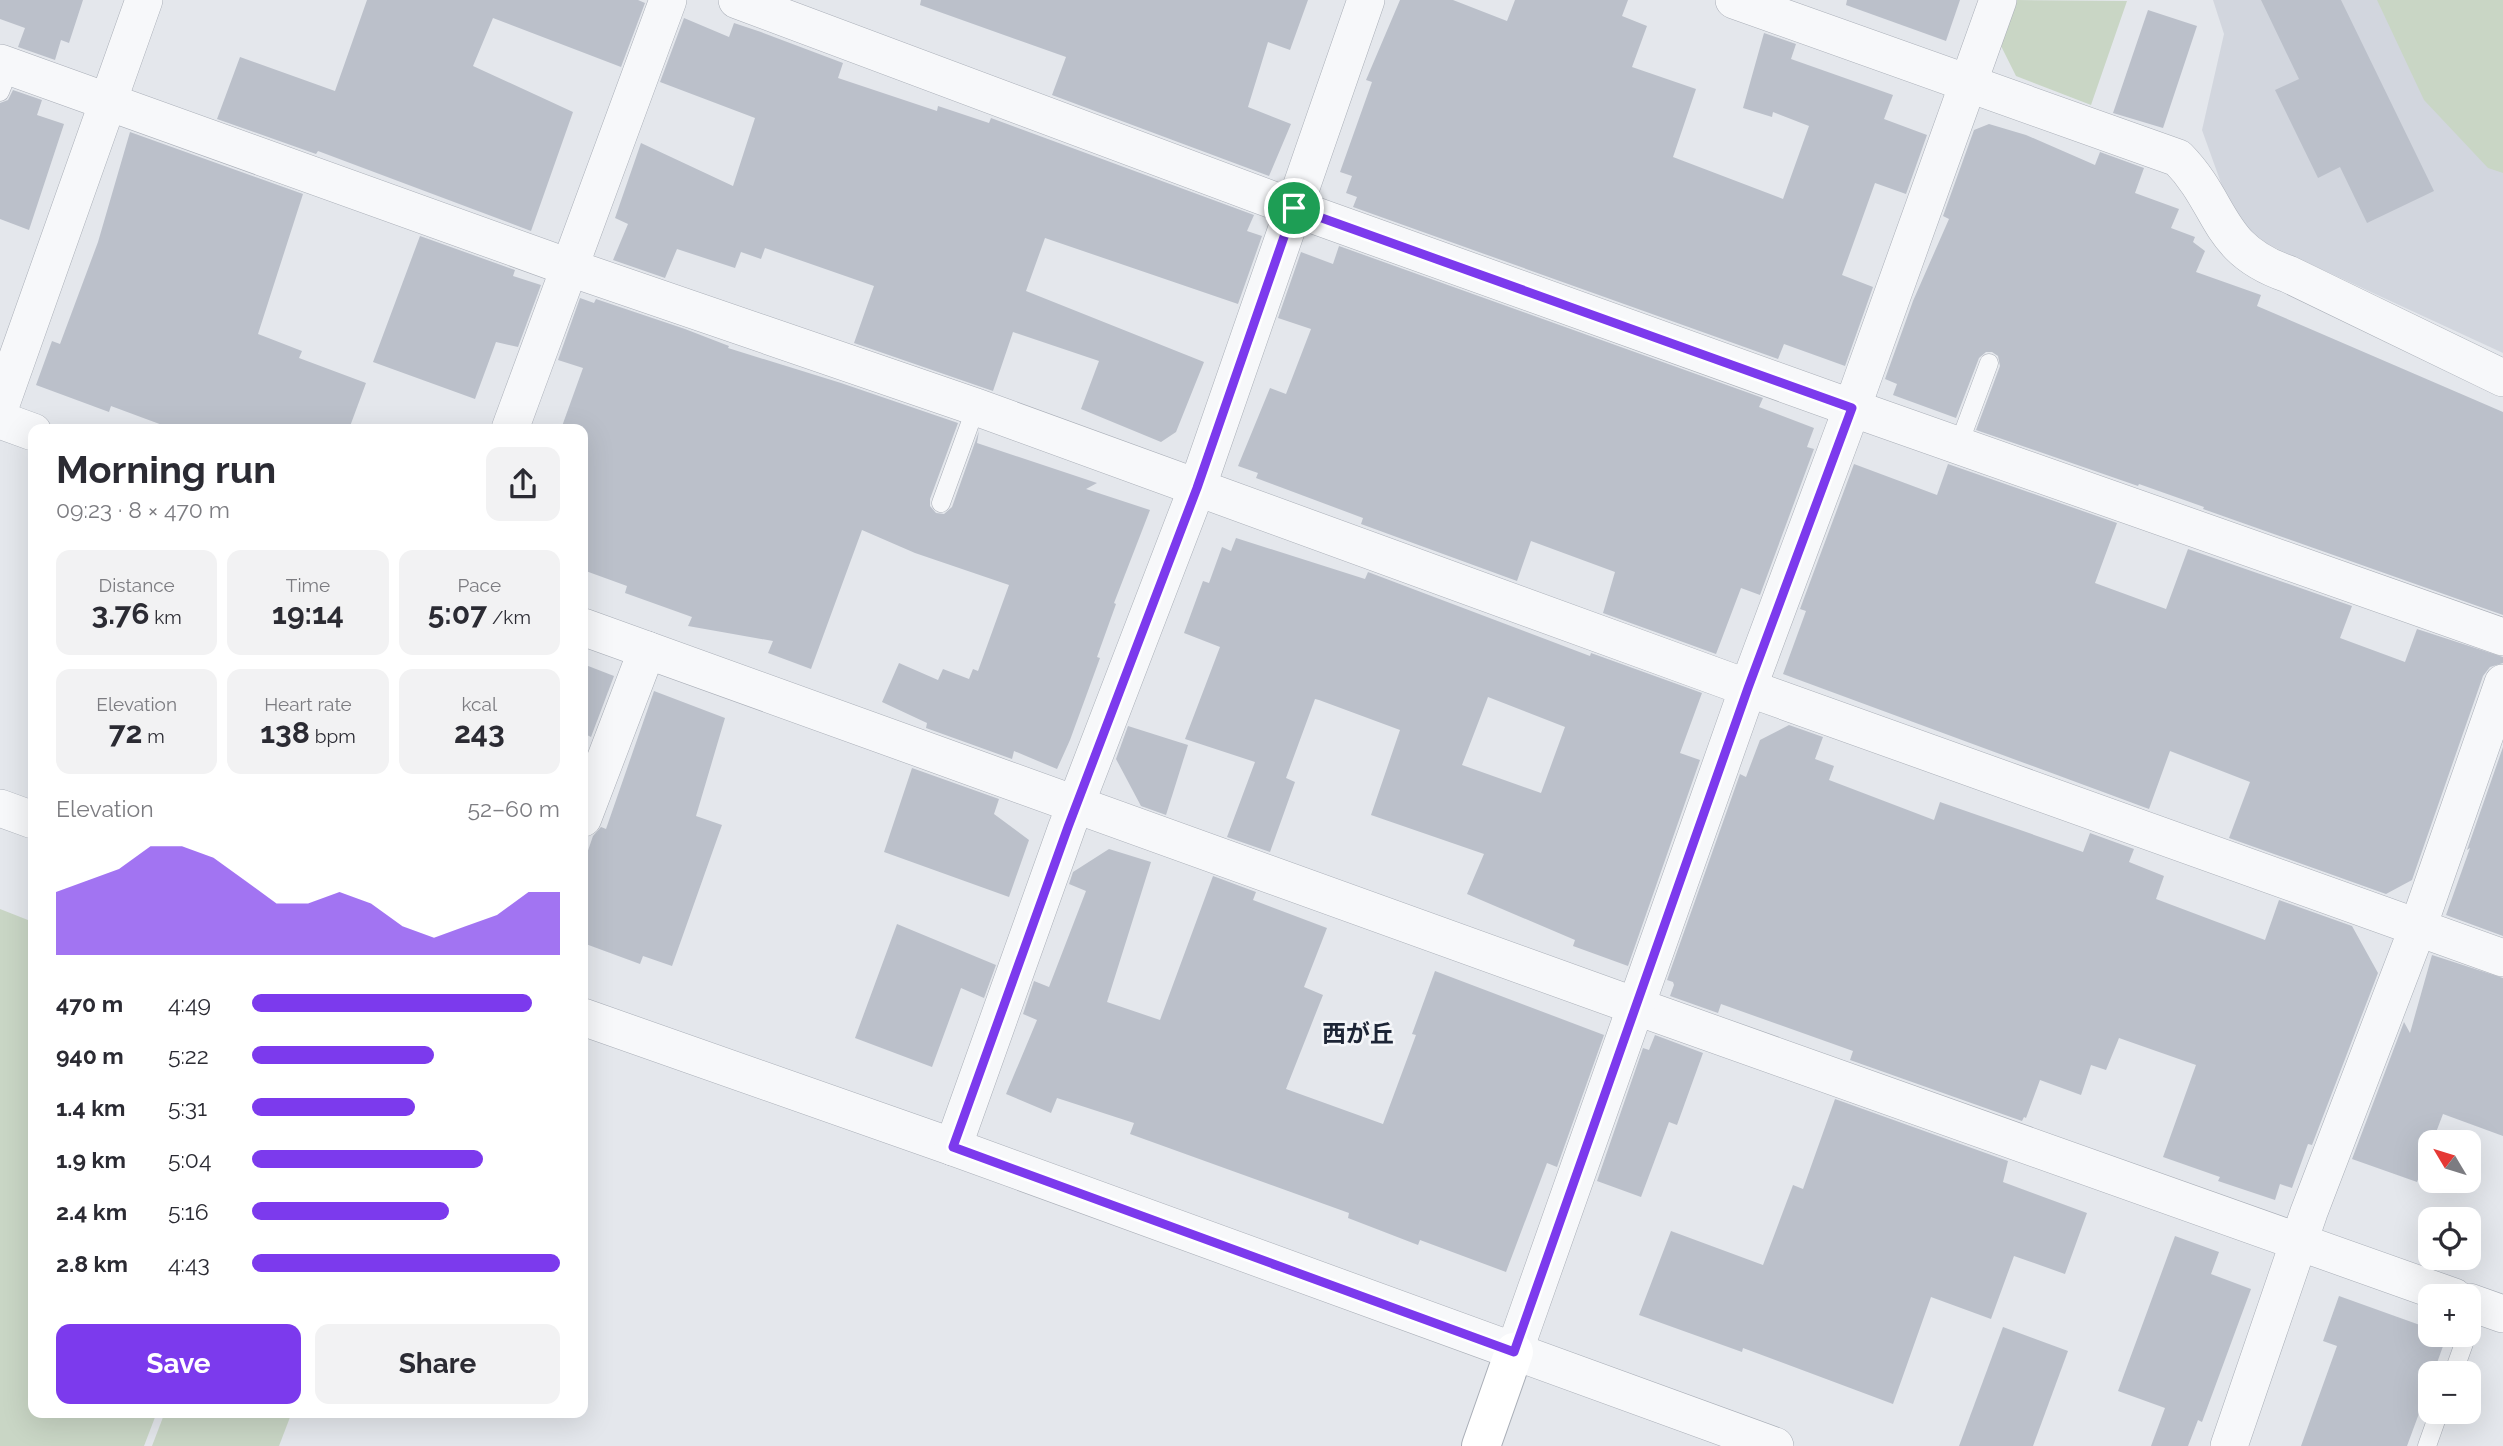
<!DOCTYPE html>
<html lang="en">
<head>
<meta charset="utf-8">
<style>
	:root { --surface:#fff; --page:#f2f2f3; --text:#2b2b33; --muted:#7c7c81; --accent:#7c3aed }
	body { margin:0; font-family:Raleway,"Noto Sans JP",sans-serif; background:var(--page); color:var(--text); height:100vh; display:flex; flex-direction:column; font-size:26px; white-space:nowrap }
	* { box-sizing:border-box; margin:0 }
	p { font-size:23px; color:var(--muted) }
	.icon { flex:none; width:38px; height:38px; fill:none; stroke:currentColor; stroke-width:2; stroke-linecap:round; stroke-linejoin:round }
	.map { position:relative; flex:1; overflow:hidden }
	.sheet { position:absolute; left:28px; top:424px; width:560px; height:994px; display:flex; flex-direction:column; background:var(--surface); border-radius:14px; box-shadow:0 7px 28px #0002 }
	.sheet>* { flex:none }
	.needle { width:46px; rotate:308deg }
	.fabs { position:absolute; left:2418px; top:1130px; display:grid; gap:14px }
	.fabs a { display:grid; place-items:center; width:63px; height:63px; border-radius:14px; background:var(--surface); box-shadow:0 7px 28px #0002; font-size:35px }
	.pin { position:absolute; display:grid; place-items:center; width:60px; height:60px; color:#fff; margin:-30px; border:4px solid #fff; border-radius:50%; box-shadow:0 2px 7px #0007 }
	.round { display:grid; place-items:center; flex:none; width:74px; height:74px; border-radius:14px; background:var(--page) }
	.headline { display:flex; align-items:center; justify-content:space-between; height:119px; padding:0 28px }
	h1 { font-size:38px; font-weight:700; line-height:52px }
	.figures { display:grid; grid-template-columns:repeat(3,1fr); gap:10px; height:119px; padding:7px 28px }
	.figures div { display:grid; align-content:center; border-radius:14px; background:var(--page); text-align:center }
	.figures b { font-size:30px; font-weight:700 }
	.figures small { font-size:19px; font-weight:400 }
	.figures p { font-size:19px }
	.chart { height:196px; padding:14px 28px }
	.chart p { display:flex; justify-content:space-between }
	.chart svg { width:100%; height:126px; margin-top:7px; fill:var(--accent); opacity:.7 }
	.primary-button { display:flex; gap:14px; margin-top:auto; padding:14px 28px }
	.primary-button a { flex:1; height:80px; border-radius:14px; background:var(--accent); color:#fff; font-size:28px; font-weight:700; line-height:80px; text-align:center }
	.primary-button a+a { background:var(--page); color:var(--text) }
	ul { padding:0 28px; list-style:none; font-size:23px }
	li { display:grid; grid-template-columns:112px 84px 1fr; align-items:center; height:52px }
	li i { height:18px; border-radius:9px; background:var(--accent) }
	.map>svg:first-child { display:block }
	.built { fill:#d2d6de }
	.green { fill:#c9d6c5 }
	.building { fill:#bbc0ca; fill-rule:evenodd }
	.lines { fill:none; stroke-linecap:round; stroke-linejoin:round }
	.lane-casing { stroke:#a9aeb7; stroke-width:19 }
	.street-casing { stroke:#a9aeb7; stroke-width:38 }
	.secondary-casing { stroke:#a9aeb7; stroke-width:40 }
	.lane { stroke:#f7f8fa; stroke-width:18 }
	.street { stroke:#f7f8fa; stroke-width:37 }
	.secondary { stroke:#fff; stroke-width:38 }
	.route-casing { stroke:#fff; stroke-width:14 }
	.route { stroke:#7c3aed; stroke-width:9 }
	.labels { text-anchor:middle; stroke-width:5; stroke-linejoin:round; paint-order:stroke }
	.quarter-label { font-size:24px; font-weight:bold; fill:#1d2536; stroke:#f4f6f9 }
</style>
</head>
<body>
<div class="map">
<svg width="2503" height="1446" viewBox="0 0 2503 1446">
	<rect width="100%" height="100%" fill="#e4e7ec"/>
	<polygon class="built" points="2213,0 2503,0 2503,353 2267,244 2245,226 2226,197 2202,130 2224,34"/>
	<g class="green">
		<polygon points="2017,0 2127,1 2091,105 2016,76 2001,46"/>
		<polygon points="2377,0 2503,0 2503,173 2488,168 2424,100"/>
		<polygon points="0,909 33,922 33,1412 157,1412 144,1446 0,1446"/>
		<polygon points="165,1412 292,1412 279,1446 152,1446"/>
	</g>
	<g class="building">
		<polygon points="0,0 83,0 69,43 61,40 55,60 18,47 25,28 0,19"/>
		<polygon points="367,0 638,0 645,3 621,67 493,18 473,66 573,112 531,231 318,151 316,154 217,119 240,57 335,91"/>
		<polygon points="921,0 1308,0 1290,50 1268,42 1248,107 1291,124 1269,176 1052,95 1066,57 920,5"/>
		<polygon points="1400,0 1453,0 1507,21 1515,0 1628,0 1622,16 1647,26 1632,67 1696,89 1673,157 1783,199 1809,126 1773,112 1772,117 1743,108 1764,33 1796,44 1791,59 1893,95 1884,119 1927,135 1906,194 1875,183 1842,275 1873,287 1845,366 1784,344 1778,359 1353,207 1357,197 1346,193 1352,176 1340,172 1372,82 1366,80"/>
		<polygon points="1847,0 1960,0 1946,41 1846,5"/>
		<polygon points="2261,0 2341,0 2434,191 2367,223 2340,167 2318,178 2275,90 2299,79"/>
		<polygon points="2148,10 2197,26 2163,128 2113,113"/>
		<polygon points="684,18 729,37 734,23 761,32 843,63 838,78 937,111 938,106 989,123 991,118 1254,215 1247,231 1262,236 1238,304 1045,238 1026,291 1204,362 1176,432 1161,442 1081,409 1099,361 1013,332 993,391 854,343 874,286 765,248 761,259 741,252 735,268 677,249 665,278 613,260 628,224 615,218 641,143 733,186 755,118 660,82"/>
		<polygon points="13,90 42,100 37,115 64,124 29,230 0,219 0,103 8,100"/>
		<polygon points="1989,124 2026,135 2095,165 2100,152 2144,168 2135,193 2179,209 2171,228 2195,237 2193,242 2205,251 2196,272 2261,295 2257,306 2503,412 2503,615 2203,509 2204,507 2139,484 2138,486 1976,430 2000,366 1998,356 1992,352 1986,352 1979,358 1956,418 1893,395 1897,384 1885,379 1913,301 1949,219 1943,216 1974,130"/>
		<polygon points="130,132 303,194 258,334 302,351 299,358 366,383 349,429 173,429 111,406 109,412 36,385 52,341 60,344 98,242"/>
		<polygon points="420,236 515,270 513,276 541,285 518,347 496,342 475,399 373,362"/>
		<polygon points="1339,246 1763,398 1759,407 1814,428 1807,447 1814,449 1760,595 1741,588 1716,654 1603,613 1615,572 1531,541 1517,581 1361,524 1363,518 1256,478 1258,473 1238,466 1270,388 1286,394 1311,329 1278,318 1301,252 1333,264"/>
		<polygon points="580,298 594,303 596,299 685,329 729,346 728,348 841,383 958,423 930,499 930,506 936,513 944,514 952,507 979,431 977,443 1097,483 1086,489 1150,510 1114,603 1116,604 1097,657 1100,658 1070,740 1057,769 1014,751 1012,759 926,728 927,723 882,702 899,663 938,680 943,669 969,679 973,669 978,671 1009,585 915,553 862,530 811,669 768,653 773,641 688,626 692,617 625,593 627,586 583,570 583,429 561,429 583,368 558,360"/>
		<polygon points="1854,464 1937,495 1948,464 2117,523 2095,583 2166,609 2188,549 2352,606 2340,638 2405,662 2417,629 2503,657 2503,663 2490,667 2483,676 2412,880 2386,894 2229,838 2250,782 2170,751 2149,809 1783,674 1806,611 1800,609"/>
		<path d="M 1236,538 L 1365,579 L 1368,572 L 1590,656 L 1591,653 L 1702,693 L 1680,753 L 1700,760 L 1628,966 L 1573,946 L 1575,940 L 1467,894 L 1484,854 L 1371,815 L 1400,730 L 1319,700 L 1315,699 L 1286,778 L 1295,782 L 1270,852 L 1227,837 L 1255,762 L 1185,739 L 1220,647 L 1184,633 L 1203,581 L 1209,583 L 1222,547 L 1231,551 ZM 1488,697 L 1565,727 L 1541,793 L 1462,765 Z"/>
		<polygon points="583,664 614,676 591,737 583,733"/>
		<polygon points="654,691 725,718 696,816 722,825 672,966 643,956 640,964 583,943 583,865 593,836 601,827 606,829"/>
		<polygon points="1789,725 1823,737 1815,759 1834,766 1829,780 1934,820 1940,802 2083,852 2090,833 2134,849 2129,862 2164,876 2156,899 2265,940 2279,900 2352,926 2378,973 2312,1145 2308,1144 2292,1188 2280,1184 2275,1200 2218,1181 2220,1177 2163,1157 2196,1065 2119,1038 2106,1070 2091,1065 2081,1095 2040,1080 2026,1118 2024,1117 2022,1121 1850,1060 1853,1051 1721,1004 1718,1013 1670,996 1674,985 1673,982 1667,980 1740,774 1746,777 1760,740"/>
		<polygon points="1128,726 1188,745 1166,815 1141,806 1116,759"/>
		<polygon points="2503,747 2503,936 2446,915 2470,848 2467,850"/>
		<polygon points="912,768 999,799 994,814 1029,840 1009,897 884,852"/>
		<polygon points="1109,849 1151,862 1107,1002 1160,1020 1213,876 1256,892 1253,900 1327,928 1304,987 1323,995 1286,1089 1383,1124 1416,1035 1412,1034 1435,971 1604,1035 1557,1167 1547,1163 1506,1272 1420,1240 1418,1245 1348,1218 1349,1213 1130,1134 1134,1123 1057,1098 1051,1113 1006,1094 1037,1020 1023,1014 1034,981 1049,987 1086,891 1069,884 1073,872"/>
		<polygon points="897,924 996,965 984,998 961,988 932,1067 855,1038"/>
		<polygon points="2432,955 2503,978 2503,1136 2443,1114 2417,1182 2352,1159 2404,1022 2410,1033"/>
		<polygon points="1655,1035 1703,1053 1677,1125 1669,1122 1641,1197 1597,1181 1643,1048 1649,1050"/>
		<polygon points="1835,1099 2008,1161 2003,1182 2087,1213 2065,1274 2014,1256 1991,1319 1931,1297 1893,1404 1743,1348 1742,1352 1639,1315 1671,1231 1763,1265 1793,1185 1803,1189"/>
		<polygon points="2175,1236 2219,1252 2211,1274 2251,1289 2202,1422 2198,1420 2188,1446 2151,1446 2165,1408 2118,1391"/>
		<polygon points="2339,1296 2431,1329 2431,1335 2447,1335 2433,1374 2431,1374 2431,1381 2407,1446 2301,1446 2337,1346 2323,1341"/>
		<polygon points="2003,1327 2068,1351 2033,1446 1959,1446"/>
	</g>
	<g class="lines">
		<g class="lane-casing">
			<g id="lane">
				<polyline points="0,92 10,67"/>
				<polyline points="1959,444 1989,363"/>
				<polyline points="941,503 976,407"/>
				<polyline points="2453,1374 2467,1335"/>
				<polyline points="2427,1446 2439,1412"/>
			</g>
		</g>
		<g class="street-casing">
			<g id="street">
				<polyline points="737,0 1294,208 1852,408 2503,637"/>
				<path d="M 1734,0 L 2178,158 C 2224,205 2215,249 2288,274 L 2503,378"/>
				<polyline points="0,63 568,267 976,407 1748,688 2503,958"/>
				<polyline points="0,407 144,0"/>
				<polyline points="0,420 33,432"/>
				<polyline points="510,429 668,0"/>
				<polyline points="583,627 1635,1006 2454,1297"/>
				<polyline points="0,808 33,820"/>
				<polyline points="583,818 647,650"/>
				<polyline points="583,1017 953,1147 1775,1446"/>
				<polyline points="953,1147 1067,827 1197,488 1366,0"/>
				<polyline points="2469,1302 2503,1314"/>
				<polyline points="1514,1352 1748,688 1852,408 1998,0"/>
				<polyline points="2229,1446 2309,1212 2418,927 2503,683"/>
			</g>
		</g>
		<g class="secondary-casing">
			<polyline id="secondary" points="1481,1446 1514,1352"/>
		</g>
		<use href="#lane" class="lane"/>
		<use href="#street" class="street"/>
		<use href="#secondary" class="secondary"/>
	</g>
	<g class="lines">
		<g class="route-casing">
			<polygon id="route" points="1294,208 1852,408 1748,688 1514,1352 953,1147 1068,827 1197,488"/>
		</g>
		<use href="#route" class="route"/>
	</g>
	<g class="labels">
		<g class="quarter-label">
			<text x="1358" y="1042">西が丘</text>
		</g>
	</g>
</svg>
<div class="fabs">
<a><svg class="needle" viewBox="-14 -14 28 28"><path d="M0-13l5 13h-10z" fill="#e53935"/><path d="M0 13l5-13h-10z" fill="#7c7c81"/></svg></a>
<a><svg class="icon" aria-label="locate" viewBox="0 0 24 24"><circle cx="12" cy="12" r="6"/><path d="M12 2v4M12 18v4M2 12h4M18 12h4"/></svg></a>
<a>+</a>
<a>−</a>
</div>
<div class="pin" style="left:1294px;top:208px;background:#1e9e55"><svg class="icon" aria-label="arrive" viewBox="0 0 24 24"><path d="M6 21V4h12l-3 4 3 4H6"/></svg></div>
<section class="sheet">
<div class="headline"><div><h1>Morning run</h1><p>09:23 · 8 × 470 m</p></div><a class="round"><svg class="icon" aria-label="share" viewBox="0 0 24 24"><path d="M12 15V3M7 8l5-5 5 5M5 13v7h14v-7"/></svg></a></div>
<div class="figures">
<div><p>Distance</p><b>3.76<small> km</small></b></div>
<div><p>Time</p><b>19:14</b></div>
<div><p>Pace</p><b>5:07<small> /km</small></b></div>
</div>
<div class="figures">
<div><p>Elevation</p><b>72<small> m</small></b></div>
<div><p>Heart rate</p><b>138<small> bpm</small></b></div>
<div><p>kcal</p><b>243</b></div>
</div>
<div class="chart"><p><span>Elevation</span>52–60 m</p>
<svg viewBox="0 0 160 44" preserveAspectRatio="none"><path d="M0 44V22L10 18L20 14L30 6L40 6L50 10L60 18L70 26L80 26L90 22L100 26L110 34L120 38L130 34L140 30L150 22L160 22V44z"/></svg>
</div>
<ul>
<li><b>470 m</b>4:49<i style="width:91%"></i></li>
<li><b>940 m</b>5:22<i style="width:59%"></i></li>
<li><b>1.4 km</b>5:31<i style="width:53%"></i></li>
<li><b>1.9 km</b>5:04<i style="width:75%"></i></li>
<li><b>2.4 km</b>5:16<i style="width:64%"></i></li>
<li><b>2.8 km</b>4:43<i style="width:100%"></i></li>
</ul>
<div class="primary-button"><a>Save</a><a>Share</a></div>
</section>
</div>
</body>
</html>
